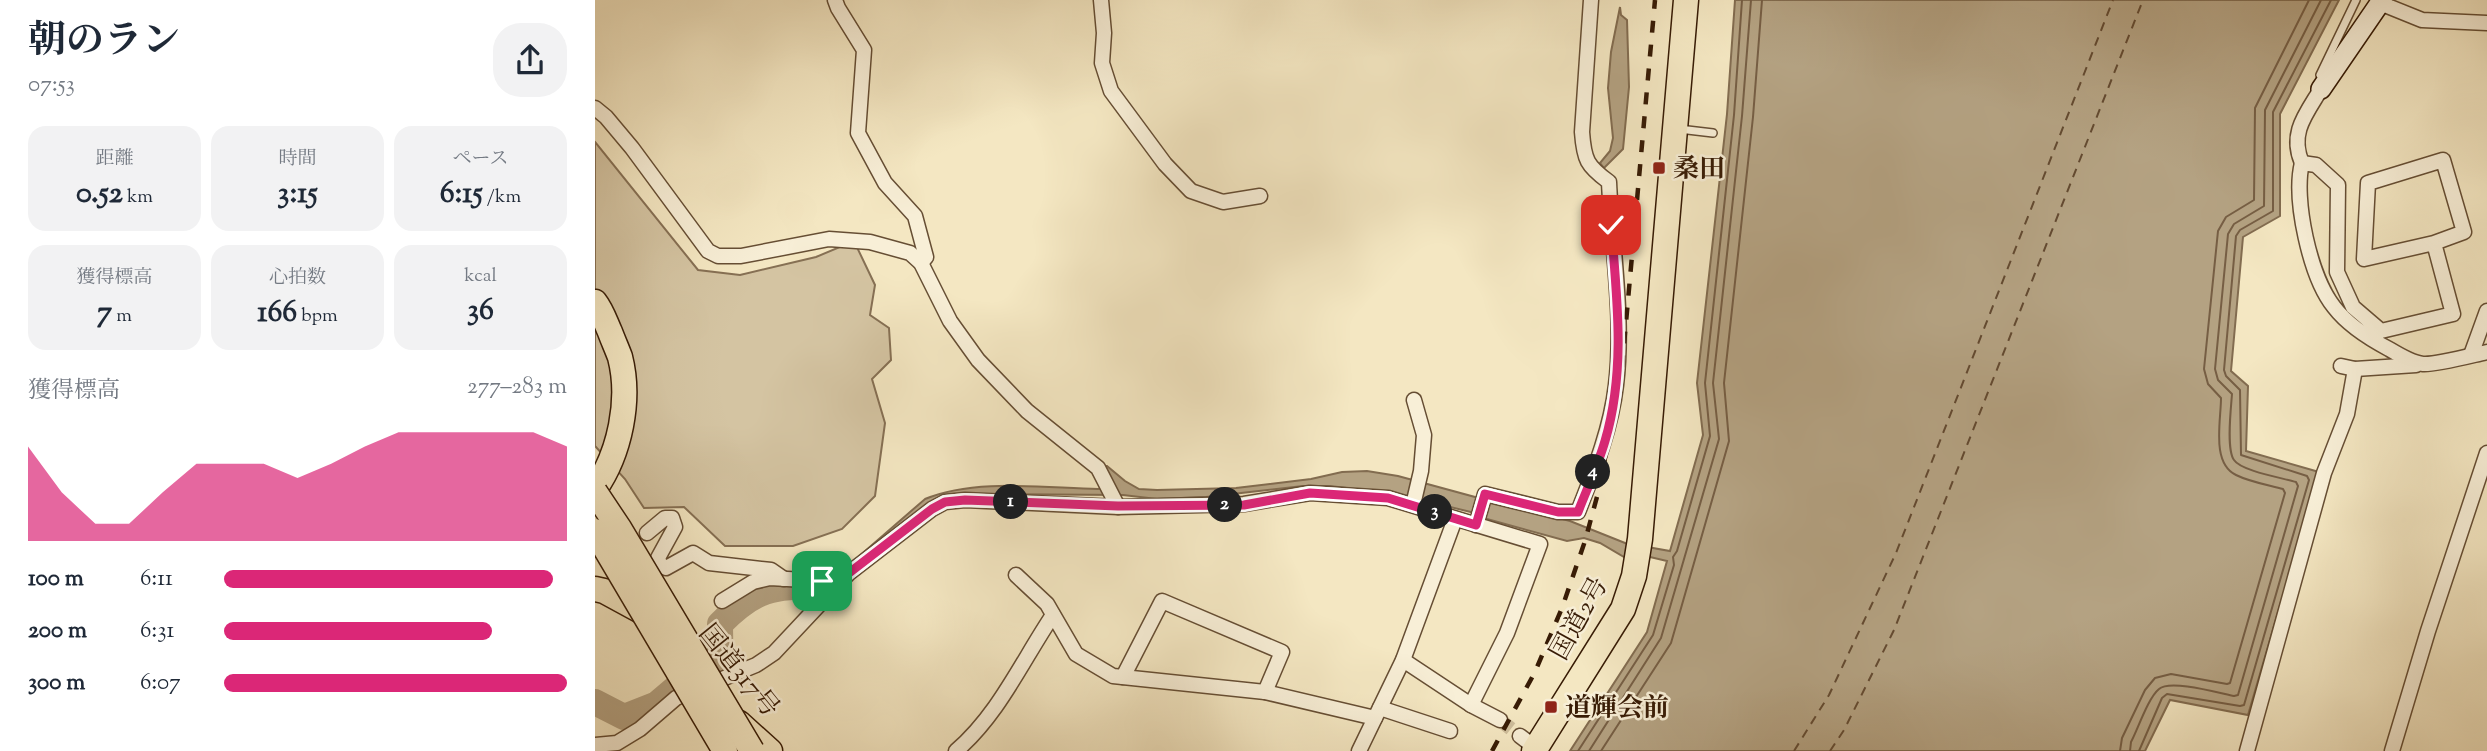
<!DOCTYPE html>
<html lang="ja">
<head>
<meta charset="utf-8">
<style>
	:root { --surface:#fff; --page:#f2f2f3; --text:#1f2937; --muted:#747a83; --accent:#db2777 }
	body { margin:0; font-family:"Sorts Mill Goudy","Noto Serif JP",serif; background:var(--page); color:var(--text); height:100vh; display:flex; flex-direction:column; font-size:26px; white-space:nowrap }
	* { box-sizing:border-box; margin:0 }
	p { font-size:23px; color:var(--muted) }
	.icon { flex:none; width:38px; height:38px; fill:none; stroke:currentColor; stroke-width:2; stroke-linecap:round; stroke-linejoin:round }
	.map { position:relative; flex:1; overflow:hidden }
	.side { display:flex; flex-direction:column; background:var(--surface); width:595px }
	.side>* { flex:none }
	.pin { position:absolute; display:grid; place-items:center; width:60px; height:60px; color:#fff; margin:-30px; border-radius:14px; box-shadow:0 4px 10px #0006 }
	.km { position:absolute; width:35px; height:35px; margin:-18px; border-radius:50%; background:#222; color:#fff; font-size:19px; line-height:35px; text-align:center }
	.round { display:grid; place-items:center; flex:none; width:74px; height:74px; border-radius:28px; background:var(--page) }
	.overview { display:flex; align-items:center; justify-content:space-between; height:119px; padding:0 28px }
	h1 { font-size:38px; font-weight:700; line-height:52px }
	.figures { display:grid; grid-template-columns:repeat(3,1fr); gap:10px; height:119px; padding:7px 28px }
	.figures div { display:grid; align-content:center; border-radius:18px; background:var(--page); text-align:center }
	.figures b { font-size:30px; font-weight:700 }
	.figures small { font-size:19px; font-weight:400 }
	.figures p { font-size:19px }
	.chart { height:196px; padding:14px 28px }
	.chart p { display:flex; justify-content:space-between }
	.chart svg { width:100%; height:126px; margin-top:7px; fill:var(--accent); opacity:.7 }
	ul { padding:0 28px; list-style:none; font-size:23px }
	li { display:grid; grid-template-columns:112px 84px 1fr; align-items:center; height:52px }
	li i { height:18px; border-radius:9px; background:var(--accent) }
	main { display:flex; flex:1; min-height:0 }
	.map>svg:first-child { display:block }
	.green { fill:#d4c4a2; stroke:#867054; stroke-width:2 }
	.water { fill:#b4a282; stroke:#826c50; stroke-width:2 }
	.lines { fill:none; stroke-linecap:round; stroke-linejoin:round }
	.shore { stroke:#765e44; stroke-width:2 }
	.river { stroke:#b4a282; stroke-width:26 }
	.ferry { stroke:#634a31; stroke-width:2; stroke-dasharray:9 7; stroke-linecap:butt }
	.street-tunnel { stroke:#cebe9c; stroke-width:14; stroke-dasharray:14 7; stroke-linecap:butt }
	.lane-casing { stroke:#664e34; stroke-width:10 }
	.street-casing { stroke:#664e34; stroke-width:17 }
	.secondary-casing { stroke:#371b05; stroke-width:22 }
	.highway-casing { stroke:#371b05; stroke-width:27 }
	.lane { stroke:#f8efd7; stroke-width:7 }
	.street { stroke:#f8efd7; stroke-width:14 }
	.secondary { stroke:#f8efd7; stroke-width:19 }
	.highway { stroke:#f4e7c2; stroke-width:24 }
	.rail { stroke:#371b05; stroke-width:4.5; stroke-dasharray:12 12; stroke-linecap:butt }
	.highway-bridge-casing { stroke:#371b05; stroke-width:27; stroke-linecap:butt }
	.highway-bridge { stroke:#f4e7c2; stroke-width:24 }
	.route-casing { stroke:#fff; stroke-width:14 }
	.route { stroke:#db2777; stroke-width:9 }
	.poi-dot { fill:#8f2418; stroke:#f8efd7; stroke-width:2.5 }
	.labels { text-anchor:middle; stroke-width:5; stroke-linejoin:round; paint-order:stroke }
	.poi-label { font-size:26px; font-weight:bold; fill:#371b05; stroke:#f8efd7; text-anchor:start }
	.street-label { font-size:26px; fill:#371b05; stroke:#f8efd7 }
</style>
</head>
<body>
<main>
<section class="side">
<div class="overview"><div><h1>朝のラン</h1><p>07:53</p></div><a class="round"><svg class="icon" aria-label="share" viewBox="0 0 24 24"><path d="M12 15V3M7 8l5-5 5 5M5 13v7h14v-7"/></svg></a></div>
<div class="figures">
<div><p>距離</p><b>0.52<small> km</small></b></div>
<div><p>時間</p><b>3:15</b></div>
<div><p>ペース</p><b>6:15<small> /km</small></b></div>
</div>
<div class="figures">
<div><p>獲得標高</p><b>7<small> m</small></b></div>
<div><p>心拍数</p><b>166<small> bpm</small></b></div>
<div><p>kcal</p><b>36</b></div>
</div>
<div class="chart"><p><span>獲得標高</span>277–283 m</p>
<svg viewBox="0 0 160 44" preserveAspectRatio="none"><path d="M0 44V11L10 27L20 38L30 38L40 27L50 17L60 17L70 17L80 22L90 17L100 11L110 6L120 6L130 6L140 6L150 6L160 11V44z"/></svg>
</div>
<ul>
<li><b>100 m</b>6:11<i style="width:96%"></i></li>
<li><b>200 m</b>6:31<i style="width:78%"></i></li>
<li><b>300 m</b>6:07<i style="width:100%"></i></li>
</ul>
</section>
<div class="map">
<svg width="1892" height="751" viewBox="0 0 1892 751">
	<rect width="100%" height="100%" fill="#f4e7c2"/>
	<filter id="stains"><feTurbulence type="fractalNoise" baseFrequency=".00286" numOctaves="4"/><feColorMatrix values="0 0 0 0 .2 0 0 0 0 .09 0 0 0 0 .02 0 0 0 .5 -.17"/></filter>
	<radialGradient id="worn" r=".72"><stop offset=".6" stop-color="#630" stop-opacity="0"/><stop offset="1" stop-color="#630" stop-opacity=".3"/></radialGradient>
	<polygon class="green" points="0,142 103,270 145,275 221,257 259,241 280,285 275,315 294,328 296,360 277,379 290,423 280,496 247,529 198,546 130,546 89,507 49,508 30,479 0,446"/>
	<g class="water">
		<path d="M 1140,0 L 1744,0 L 1685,114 L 1685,216 L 1648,237 L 1636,371 L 1653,386 L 1651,451 L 1724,472 L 1653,715 L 1575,700 L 1550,751 L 975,751 L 1052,632 L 1072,561 L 1055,557 L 1029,557 L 1005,543 L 989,538 L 972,541 L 892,519 L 888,515 L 802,494 L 735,486 L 708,486 L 611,497 L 562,499 L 528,495 L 376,494 L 270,557 L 262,558 L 330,499 C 380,478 450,488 503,489 L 517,486 L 519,484 L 508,466 L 512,466 L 530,481 L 544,489 L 562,490 L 641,488 L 716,479 L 747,472 L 772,471 L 803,476 L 880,497 L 890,503 L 896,500 L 975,521 L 1030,543 L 1075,551 L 1108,435 L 1102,383 L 1132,114 Z"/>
		<polygon points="1025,7 1026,15 1032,20 1034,87 1028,149 1009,168 1005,163 1015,151 1018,138 1013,88 1016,52"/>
	</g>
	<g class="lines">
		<g class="shore">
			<polyline points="983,751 1058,635 1079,565 1078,557 1082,551 1115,436 1110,383 1139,115 1147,0"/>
			<polyline points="994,751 1066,638 1124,439 1118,383 1147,116 1156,0"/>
			<polyline points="1006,751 1076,643 1134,441 1129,383 1158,117 1167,0"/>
			<path d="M 1525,751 L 1527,738 L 1550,690 L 1560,678 L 1576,674 L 1632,684 L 1635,683 L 1690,493 L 1688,489 C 1673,485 1655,482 1641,475 C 1616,463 1626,421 1626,398 L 1613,384 L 1609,369 L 1623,231 L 1631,217 L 1659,200 L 1660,108 L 1714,0"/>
			<path d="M 1535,751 L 1536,742 C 1543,729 1553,698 1564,689 C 1575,679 1624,693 1639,696 L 1643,695 L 1703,486 L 1701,482 C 1688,478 1646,471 1639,460 C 1631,449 1636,408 1637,394 L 1623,380 L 1620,369 L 1633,234 L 1639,224 L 1669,206 L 1670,110 L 1726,0"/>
			<polyline points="1544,751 1567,698 1572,694 1645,706 1649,705 1714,480 1712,476 1646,455 1645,390 1631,376 1629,370 1641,236 1645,230 1678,211 1678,112 1736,0"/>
		</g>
		<path class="river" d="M 0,702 L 29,717 L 62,704 L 82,687 L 124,664 C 126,650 125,639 125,624 C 163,586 178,587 230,586"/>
		<g class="ferry">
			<polyline points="1199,751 1234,695 1301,553 1518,0"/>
			<polyline points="1235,751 1249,730 1299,630 1548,0"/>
		</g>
		<polyline class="street-tunnel" points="905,720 925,736"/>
		<g class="lane-casing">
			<g id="lane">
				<polyline points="1725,75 1761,0"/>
				<polyline points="1084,129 1118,133"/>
			</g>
		</g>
		<g class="street-casing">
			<g id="street">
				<polyline points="240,0 243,8 269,50 263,133 290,183 320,216 331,257 326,263"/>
				<polyline points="506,0 509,33 507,63 516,91 570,164 596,191 628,202 665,196"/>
				<polyline points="1785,3 1827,20 1892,23"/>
				<polyline points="0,108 11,117 37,148 113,251 123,256 146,256 234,239 275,242 315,253 326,263 355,321 383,360 432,411 503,468 523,507"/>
				<path d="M 1707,163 C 1694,133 1711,114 1726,89"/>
				<path d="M 1839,243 L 1769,259 L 1773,183 L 1848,160 L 1869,232 L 1839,243 L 1858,314 L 1786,331 L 1758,307 L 1742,272 L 1743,185 L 1721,165 L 1707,163 C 1698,199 1715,277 1739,307 C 1752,324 1775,339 1794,349 C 1804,355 1817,363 1828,364 C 1841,365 1878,355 1892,352"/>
				<polyline points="1876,355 1892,311"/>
				<polyline points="1746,366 1760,369 1821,365"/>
				<polyline points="818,505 826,471 829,435 819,400"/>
				<path d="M 881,525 L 890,494 L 963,512 L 983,512 C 999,471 1016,429 1021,385 C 1029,318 1017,250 1014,182 C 992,166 989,160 987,132 L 996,0"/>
				<polyline points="52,533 70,518 77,518 80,527 63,558 65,564 71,568 98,553 114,563 176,570 189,579"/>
				<polyline points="421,575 452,604 481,654 518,676 670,692 780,718"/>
				<polyline points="127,601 158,582 175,578 227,581 253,573"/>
				<polyline points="808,660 876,705 905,720"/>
				<polyline points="528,677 567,601 687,652 670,692"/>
				<polyline points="785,708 855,731"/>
				<polyline points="925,736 941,748"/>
				<polyline points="0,745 22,743 45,729 81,698 161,665 179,653 254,573 337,509 350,502 370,500 523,507 649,504 715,493 793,498 945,544 912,633 876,705"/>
				<path d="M 361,751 C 404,714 427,661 458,615"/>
				<polyline points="764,751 808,660 860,519"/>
				<polyline points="1652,751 1729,473 1752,414 1760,369"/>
				<polyline points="1797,751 1833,631 1892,453"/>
			</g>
		</g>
		<g class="secondary-casing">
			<polyline id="secondary" points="1726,89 1787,0"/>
		</g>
		<g class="highway-casing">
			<g id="highway">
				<path d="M 0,302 C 7,311 10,321 15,332 C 18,340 22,349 25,357 C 36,400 25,453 0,489"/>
				<polyline points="0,589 9,591 55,616"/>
				<polyline points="144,723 175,751"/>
				<polyline points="939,751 1028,609 1039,576 1045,539 1091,0"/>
			</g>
		</g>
		<use href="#lane" class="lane"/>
		<use href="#street" class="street"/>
		<use href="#secondary" class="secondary"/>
		<use href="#highway" class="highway"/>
		<polyline class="rail" points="897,751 940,672 967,608 990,541 1003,493 1026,378 1060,0"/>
		<g class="highway-bridge-casing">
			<g id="highway-bridge">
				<polyline points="0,492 24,528 157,751"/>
				<polyline points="0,531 130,751"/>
			</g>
		</g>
		<use href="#highway-bridge" class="highway-bridge"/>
	</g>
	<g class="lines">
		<g class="route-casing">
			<path id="route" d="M 227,581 L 254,573 L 337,509 L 350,502 L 370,500 L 523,506 L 649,505 L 715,493 L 793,498 L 881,525 L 890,494 L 963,512 L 983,512 C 992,489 1003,465 1010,441 C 1031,370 1022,298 1016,225"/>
		</g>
		<use href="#route" class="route"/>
	</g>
	<g class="poi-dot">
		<rect x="1057" y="161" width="14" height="14" rx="3.5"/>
		<rect x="949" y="700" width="14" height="14" rx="3.5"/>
	</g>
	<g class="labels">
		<g class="poi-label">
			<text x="1078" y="177">桑田</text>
			<text x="970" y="716">道輝会前</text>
		</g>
		<g class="street-label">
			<text transform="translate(983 618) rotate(-61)" y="9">国道2号</text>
			<text transform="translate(145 670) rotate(51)" y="9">国道317号</text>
		</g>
	</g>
	<rect width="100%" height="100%" filter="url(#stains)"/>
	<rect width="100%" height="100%" fill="url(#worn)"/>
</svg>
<div class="pin" style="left:227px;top:581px;background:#1e9e55"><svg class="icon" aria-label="arrive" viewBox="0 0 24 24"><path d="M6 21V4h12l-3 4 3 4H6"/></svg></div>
<div class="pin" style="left:1016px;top:225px;background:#d93025"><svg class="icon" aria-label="check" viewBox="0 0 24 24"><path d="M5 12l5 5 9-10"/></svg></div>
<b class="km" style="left:416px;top:502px">1</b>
<b class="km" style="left:630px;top:505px">2</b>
<b class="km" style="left:840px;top:512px">3</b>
<b class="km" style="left:998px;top:472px">4</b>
</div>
</main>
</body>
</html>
